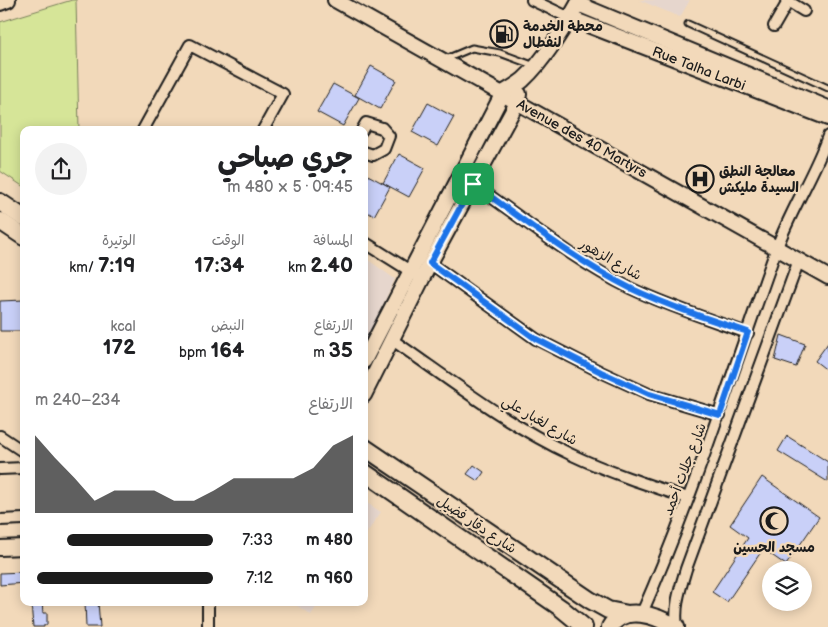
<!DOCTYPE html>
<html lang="ar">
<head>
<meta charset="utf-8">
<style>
	:root { --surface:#fff; --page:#f2f2f2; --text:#202124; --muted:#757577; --accent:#1c1c1c }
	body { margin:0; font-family:"Balsamiq Sans","Playpen Sans Arabic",sans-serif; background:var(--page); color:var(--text); direction:rtl; height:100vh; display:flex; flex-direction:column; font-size:19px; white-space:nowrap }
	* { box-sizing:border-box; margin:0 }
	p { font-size:16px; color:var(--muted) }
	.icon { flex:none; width:28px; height:28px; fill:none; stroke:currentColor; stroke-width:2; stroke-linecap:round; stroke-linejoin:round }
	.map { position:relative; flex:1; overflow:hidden; direction:ltr }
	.sheet { position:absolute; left:20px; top:126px; width:348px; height:480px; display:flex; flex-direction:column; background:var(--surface); border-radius:10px; box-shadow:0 2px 12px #0003; direction:rtl }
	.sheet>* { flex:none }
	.tools { position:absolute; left:762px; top:561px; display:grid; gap:10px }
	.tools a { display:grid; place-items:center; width:50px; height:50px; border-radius:50%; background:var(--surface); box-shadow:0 2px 12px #0003; font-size:25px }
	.pin { position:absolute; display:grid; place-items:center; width:42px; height:42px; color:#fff; margin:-21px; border-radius:10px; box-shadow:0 2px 8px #0006 }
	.round { display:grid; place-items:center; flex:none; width:52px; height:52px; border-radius:26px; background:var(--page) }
	.summary { display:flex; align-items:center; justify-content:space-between; height:85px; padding:0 15px }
	h1 { font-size:28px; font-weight:700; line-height:38px }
	.metrics { display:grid; grid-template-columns:repeat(3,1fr); gap:8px; height:85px; padding:5px 15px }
	.metrics div { display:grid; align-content:center }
	.metrics b { font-size:21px; font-weight:700 }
	.metrics small { font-size:14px; font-weight:400 }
	.metrics p { font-size:14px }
	.chart { height:140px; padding:10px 15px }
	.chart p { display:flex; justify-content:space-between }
	.chart svg { width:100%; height:90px; margin-top:5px; fill:var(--accent); opacity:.7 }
	ul { padding:0 15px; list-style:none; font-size:16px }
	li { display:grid; grid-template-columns:80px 60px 1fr; align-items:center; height:38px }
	li i { height:12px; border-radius:6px; background:var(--accent) }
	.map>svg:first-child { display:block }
	.built { fill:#e6d6cd }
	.green { fill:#d6e598; stroke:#79805a }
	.building { fill:#c9d0f8; stroke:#1c1c1c }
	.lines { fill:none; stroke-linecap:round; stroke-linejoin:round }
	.lane-casing { stroke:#1c1c1c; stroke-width:9 }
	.street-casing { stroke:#1c1c1c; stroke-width:14 }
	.secondary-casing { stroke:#1c1c1c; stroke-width:18 }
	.primary-casing { stroke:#1c1c1c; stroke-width:20 }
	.lane { stroke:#f2d9ba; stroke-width:5 }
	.street { stroke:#f2d9ba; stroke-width:10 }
	.secondary { stroke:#f2d9ba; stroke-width:14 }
	.primary { stroke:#f2d9ba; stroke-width:16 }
	.route-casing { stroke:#fff; stroke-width:10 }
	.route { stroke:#1a73e8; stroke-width:6 }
	.labels { text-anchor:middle; stroke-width:4.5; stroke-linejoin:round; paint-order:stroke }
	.poi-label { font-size:14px; font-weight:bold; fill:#1c1c1c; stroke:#f2d9ba; text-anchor:start }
	.street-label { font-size:14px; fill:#1c1c1c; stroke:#f2d9ba }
</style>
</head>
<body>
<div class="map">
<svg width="828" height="627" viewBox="0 0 828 627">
	<rect width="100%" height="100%" fill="#f2d9ba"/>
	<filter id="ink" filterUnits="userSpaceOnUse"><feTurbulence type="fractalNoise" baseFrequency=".02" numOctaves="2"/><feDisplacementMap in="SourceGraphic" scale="10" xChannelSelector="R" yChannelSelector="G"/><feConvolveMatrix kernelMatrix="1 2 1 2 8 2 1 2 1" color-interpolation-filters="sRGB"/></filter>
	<g filter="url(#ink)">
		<g class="built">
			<polygon points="639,0 690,0 680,17"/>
			<polygon points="364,257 395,279 364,345"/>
			<polygon points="364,501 381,512 364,537"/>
			<polygon points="293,603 319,603 311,615"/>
		</g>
		<polygon class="green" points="72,0 76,0 79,130 24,130 24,187 0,171 0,22"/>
		<g class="building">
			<polygon points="371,66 396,80 380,109 355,95"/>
			<polygon points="333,84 359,98 343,126 317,112"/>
			<polygon points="428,103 454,117 438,146 412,132"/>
			<polygon points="399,154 425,168 409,197 383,183"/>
			<polygon points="364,173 390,187 374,216 364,210"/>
			<polygon points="24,300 24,331 0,331 0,301"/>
			<polygon points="781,335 805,344 796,367 775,360"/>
			<polygon points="828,343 828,371 815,361"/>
			<polygon points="787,436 828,462 828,482 778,451"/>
			<polygon points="474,465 484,472 478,481 467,474"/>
			<polygon points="762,477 819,517 786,565 763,549 727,602 712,592 748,538 730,525"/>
			<polygon points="24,572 24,583 0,585 0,573"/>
			<polygon points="31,602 42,602 43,613 47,613 47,625 44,625 44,627 33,627"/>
			<polygon points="85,602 98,602 100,627 86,627"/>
		</g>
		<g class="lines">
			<g class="lane-casing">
				<g id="lane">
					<polyline points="688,24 828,88"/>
					<polyline points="446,59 472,48 500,53 535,66"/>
				</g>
			</g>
			<g class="street-casing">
				<g id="street">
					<polyline points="532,0 570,18"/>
					<polyline points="786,0 804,11"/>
					<polyline points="774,26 789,0"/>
					<polyline points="143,130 190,45 283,94 263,130"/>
					<polyline points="362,130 366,123 382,128 389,136 384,149 373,155 364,152"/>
					<path d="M 473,184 C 522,218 576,262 630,288 C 668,306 708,319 748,333"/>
					<polyline points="364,242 415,274"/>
					<polyline points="430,263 536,339 601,372 649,394 720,415"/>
					<path d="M 391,339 C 449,379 506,424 570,454 C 608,472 648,485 688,498"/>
					<polyline points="0,436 24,452"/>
					<polyline points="0,469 24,468"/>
					<polyline points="0,520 24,519"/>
					<polyline points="208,602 208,627"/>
					<path d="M 642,613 C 694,495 732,372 776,250 C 790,211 814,175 828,136"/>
					<path d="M 677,627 C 674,606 680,589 686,569 L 799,260"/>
				</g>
			</g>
			<g class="secondary-casing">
				<g id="secondary">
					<polyline points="335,0 828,277"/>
					<polyline points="0,3 8,0"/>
					<polyline points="578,4 828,108"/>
					<polyline points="570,18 828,118"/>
					<path d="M 364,361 L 503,93 C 509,89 517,85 523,80 C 543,62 567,24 580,0"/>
					<polyline points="364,395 430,263 518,101 519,94"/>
					<polyline points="0,548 24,547"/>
				</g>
			</g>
			<g class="primary-casing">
				<g id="primary">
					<polyline points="0,202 24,218"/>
					<polyline points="0,221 24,237"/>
					<polyline points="364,447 590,600 608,610 628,614"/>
					<polyline points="364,472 561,608 584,627"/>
					<path d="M 610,627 C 624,603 657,616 676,627"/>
				</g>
			</g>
			<use href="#lane" class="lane"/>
			<use href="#street" class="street"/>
			<use href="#secondary" class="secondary"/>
			<use href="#primary" class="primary"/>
		</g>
	</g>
	<g class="lines" filter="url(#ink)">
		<g class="route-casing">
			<path id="route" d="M 473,184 C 523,219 576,261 630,288 C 668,306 708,319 748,332 L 720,415 L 649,394 L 601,372 L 536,339 L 430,263 Z"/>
		</g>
		<use href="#route" class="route"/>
	</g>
	<defs>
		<g id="fuel-ring" transform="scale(1.4375)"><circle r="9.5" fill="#f2d9ba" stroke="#1c1c1c" stroke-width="1.5"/><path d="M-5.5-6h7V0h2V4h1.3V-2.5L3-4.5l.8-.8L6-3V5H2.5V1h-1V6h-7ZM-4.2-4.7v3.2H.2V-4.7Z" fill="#1c1c1c"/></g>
		<g id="hospital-ring" transform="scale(1.4375)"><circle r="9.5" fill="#f2d9ba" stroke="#1c1c1c" stroke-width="1.5"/><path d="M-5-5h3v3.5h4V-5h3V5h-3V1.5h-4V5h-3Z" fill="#1c1c1c"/></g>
		<g id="mosque-ring" transform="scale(1.4375)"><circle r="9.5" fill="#f2d9ba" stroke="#1c1c1c" stroke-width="1.5"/><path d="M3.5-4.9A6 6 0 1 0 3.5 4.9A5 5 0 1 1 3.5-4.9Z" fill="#1c1c1c"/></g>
	</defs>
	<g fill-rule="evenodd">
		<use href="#fuel-ring" x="504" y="34"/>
		<use href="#hospital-ring" x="700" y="179"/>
		<use href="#mosque-ring" x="774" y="521"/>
	</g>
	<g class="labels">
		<g class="poi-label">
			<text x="523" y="31">محطة الخدمة<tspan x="523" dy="16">لنفطال</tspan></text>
			<text x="719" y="176">معالجة النطق<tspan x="719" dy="16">السيدة مليكش</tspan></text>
			<text x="774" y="552" text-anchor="middle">مسجد الحسين</text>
		</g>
		<g class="street-label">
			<text transform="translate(699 68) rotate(21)" y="5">Rue Talha Larbi</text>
			<text transform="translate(582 138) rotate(29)" y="5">Avenue des 40 Martyrs</text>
			<text transform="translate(611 259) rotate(30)" y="5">شارع الزهور</text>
			<text transform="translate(540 420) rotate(30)" y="5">شارع لغبار علي</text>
			<text transform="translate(684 469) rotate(-69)" y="5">شارع جلات أحمد</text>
			<text transform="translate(477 524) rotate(34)" y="5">شارع دقار فضيل</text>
		</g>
	</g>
</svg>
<div class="tools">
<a><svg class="icon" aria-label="layers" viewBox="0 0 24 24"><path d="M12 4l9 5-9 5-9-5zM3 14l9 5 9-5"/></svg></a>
</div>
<div class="pin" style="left:473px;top:184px;background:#1e9e55"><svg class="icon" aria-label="arrive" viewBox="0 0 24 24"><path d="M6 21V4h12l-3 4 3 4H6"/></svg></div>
<section class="sheet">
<div class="summary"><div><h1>جري صباحي</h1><p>09:45 · 5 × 480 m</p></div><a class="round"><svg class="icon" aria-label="share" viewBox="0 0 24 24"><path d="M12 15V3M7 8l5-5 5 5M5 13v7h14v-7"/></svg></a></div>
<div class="metrics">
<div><p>المسافة</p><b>2.40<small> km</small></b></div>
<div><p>الوقت</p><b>17:34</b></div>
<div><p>الوتيرة</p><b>7:19<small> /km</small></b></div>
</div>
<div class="metrics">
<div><p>الارتفاع</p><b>35<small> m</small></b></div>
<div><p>النبض</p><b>164<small> bpm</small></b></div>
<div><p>kcal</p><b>172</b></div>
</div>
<div class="chart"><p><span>الارتفاع</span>234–240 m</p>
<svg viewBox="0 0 160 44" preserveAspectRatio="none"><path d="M0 44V6L10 17L20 27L30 38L40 33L50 33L60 33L70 38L80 38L90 33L100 27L110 27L120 27L130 27L140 22L150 11L160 6V44z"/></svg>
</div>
<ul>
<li><b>480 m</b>7:33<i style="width:82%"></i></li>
<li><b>960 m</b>7:12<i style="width:99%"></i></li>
</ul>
</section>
</div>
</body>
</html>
